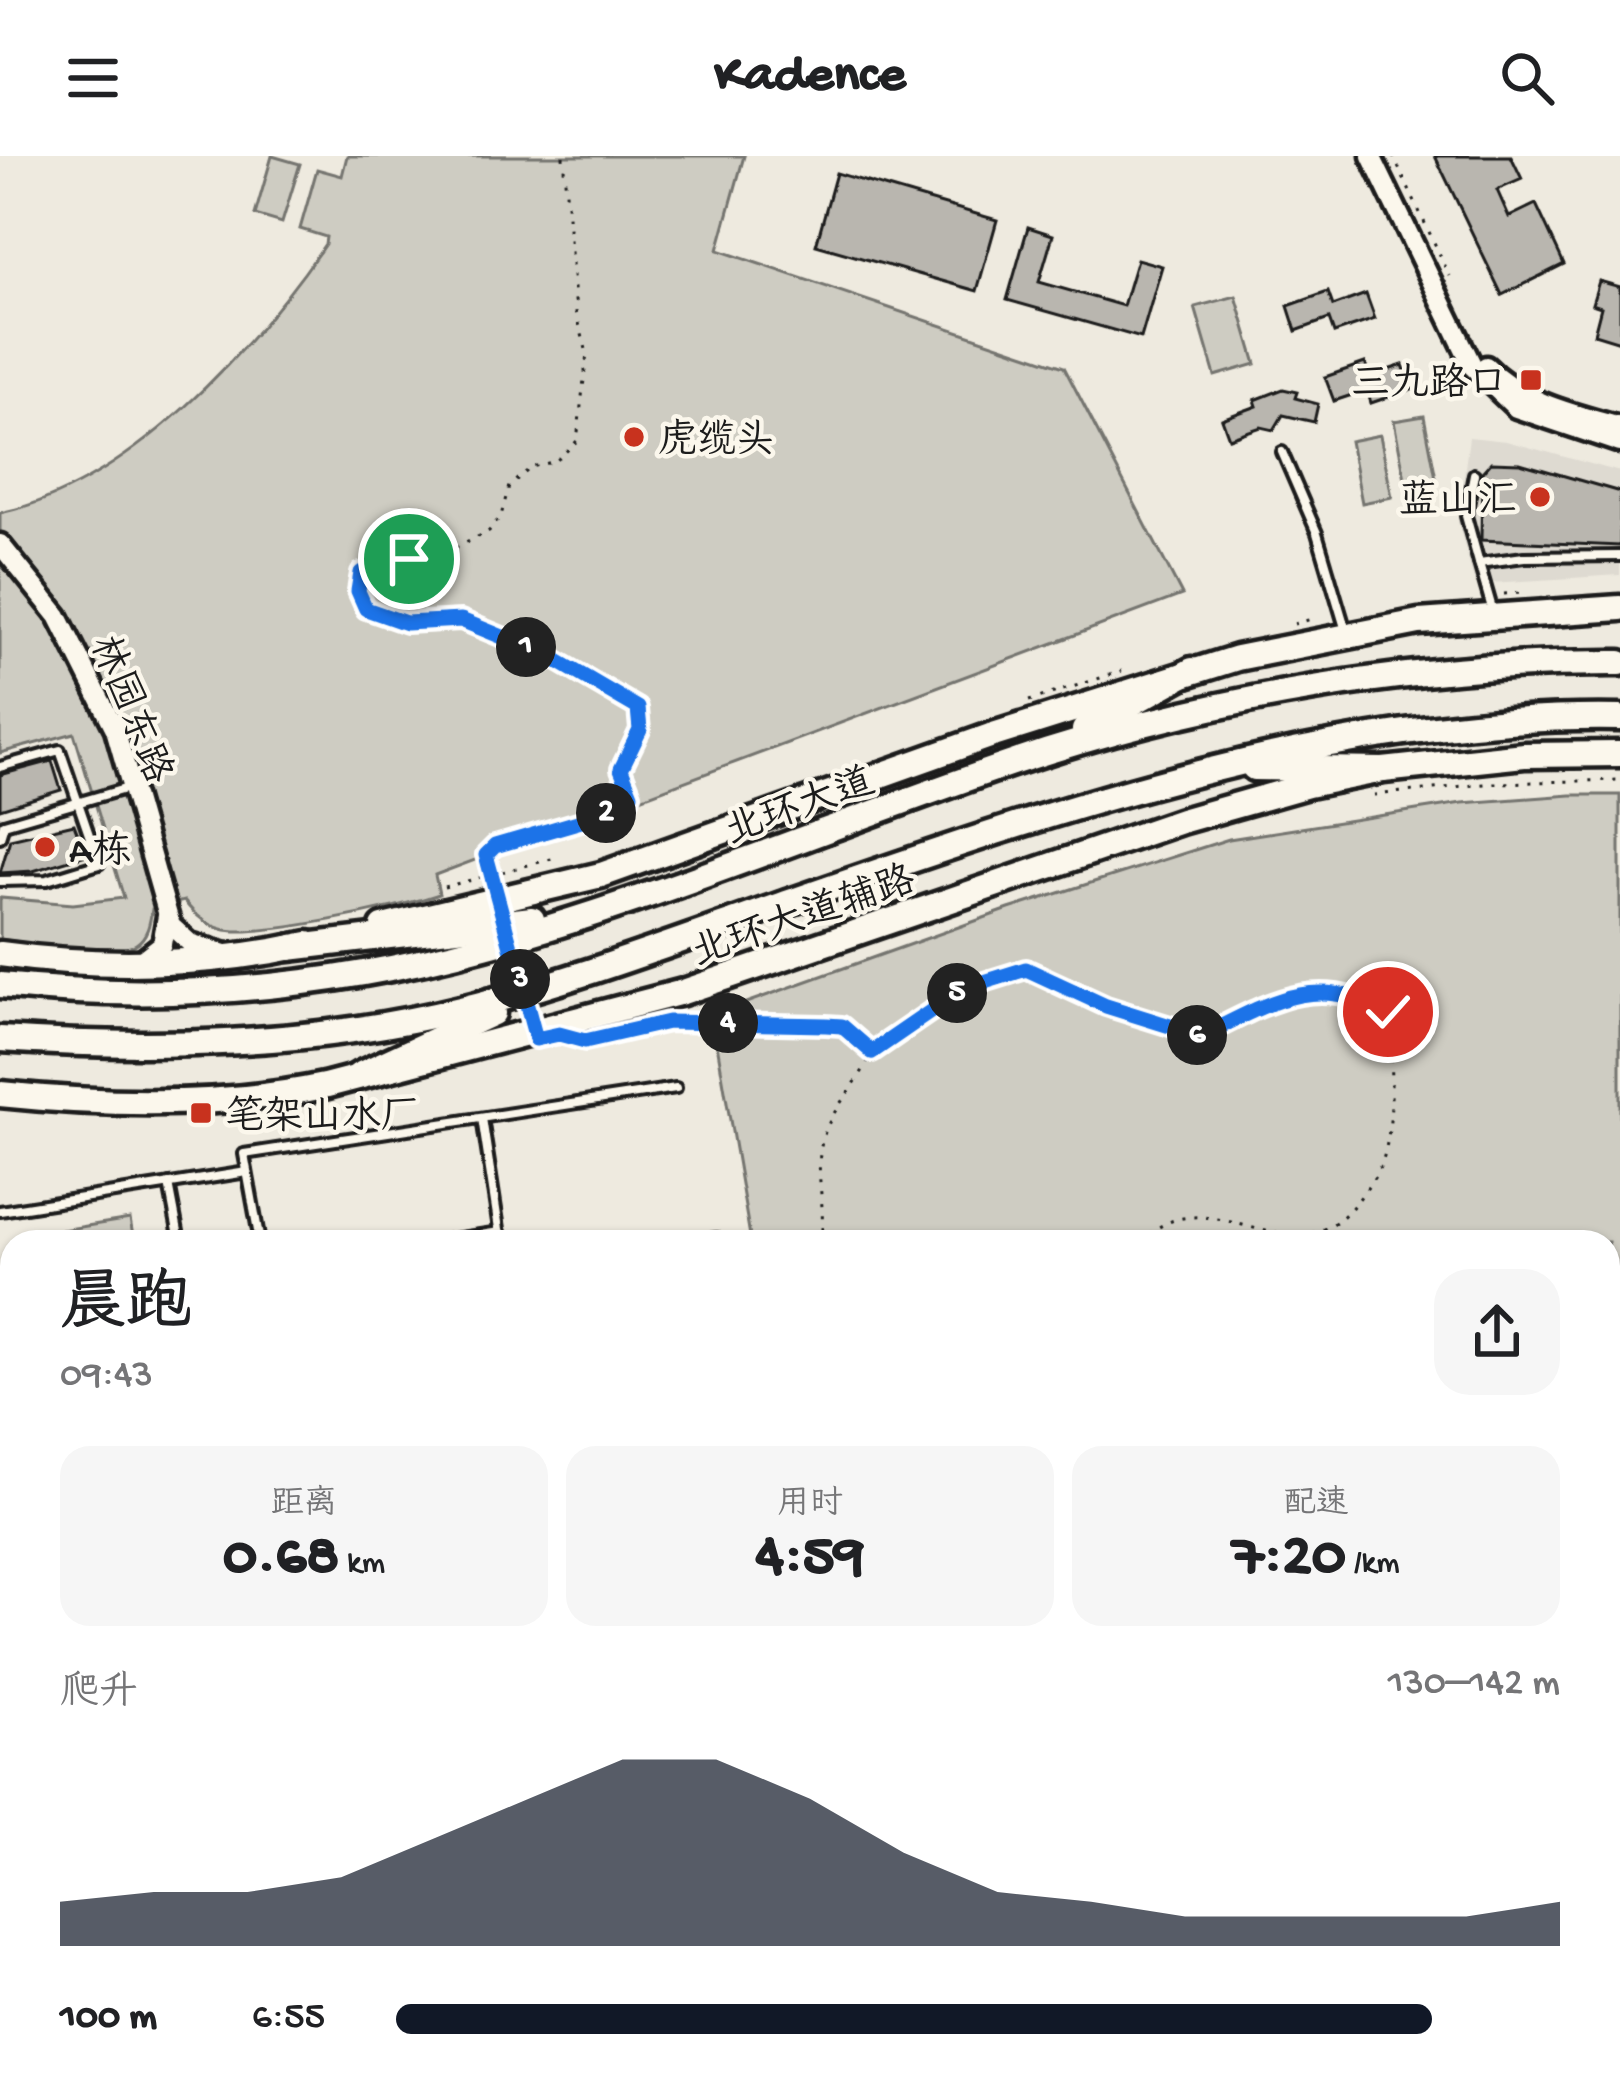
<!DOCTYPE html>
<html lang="zh">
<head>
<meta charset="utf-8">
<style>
	:root { --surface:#fff; --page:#f6f6f6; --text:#202124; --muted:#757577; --accent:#111827 }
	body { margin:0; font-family:"Gochi Hand","LXGW WenKai TC",sans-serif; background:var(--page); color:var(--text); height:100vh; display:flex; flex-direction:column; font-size:45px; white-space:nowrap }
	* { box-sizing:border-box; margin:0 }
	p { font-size:39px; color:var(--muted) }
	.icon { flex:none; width:66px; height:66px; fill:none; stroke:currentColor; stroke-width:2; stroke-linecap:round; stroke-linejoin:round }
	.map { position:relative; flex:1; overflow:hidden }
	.sheet { position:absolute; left:0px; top:1074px; width:1620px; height:858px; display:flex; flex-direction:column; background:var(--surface); border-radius:36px 36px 0 0; box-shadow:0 3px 9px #0004 }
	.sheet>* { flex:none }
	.pin { position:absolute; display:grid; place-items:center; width:102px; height:102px; color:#fff; margin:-51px; border:6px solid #fff; border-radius:50%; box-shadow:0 3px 12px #0007 }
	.km { position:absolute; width:60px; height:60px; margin:-30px; border-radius:50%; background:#222; color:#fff; font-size:33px; line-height:60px; text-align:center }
	.round { display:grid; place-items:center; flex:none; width:126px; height:126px; border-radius:36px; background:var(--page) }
	.headline { display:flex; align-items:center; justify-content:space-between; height:204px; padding:0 60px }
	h1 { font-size:66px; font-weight:700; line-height:90px }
	.stats { display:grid; grid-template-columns:repeat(3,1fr); gap:18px; height:204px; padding:12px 60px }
	.stats div { display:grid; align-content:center; border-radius:30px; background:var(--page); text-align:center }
	.stats b { font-size:60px; font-weight:700 }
	.stats small { font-size:33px; font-weight:400 }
	.stats p { font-size:33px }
	.chart { height:336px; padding:24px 60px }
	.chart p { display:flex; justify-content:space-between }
	.chart svg { width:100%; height:216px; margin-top:12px; fill:var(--accent); opacity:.7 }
	ul { padding:0 60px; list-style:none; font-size:39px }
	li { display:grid; grid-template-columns:192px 144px 1fr; align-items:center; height:90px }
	li i { height:30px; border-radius:15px; background:var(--accent) }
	header { display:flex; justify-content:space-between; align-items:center; height:156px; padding:0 60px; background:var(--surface); font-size:54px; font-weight:700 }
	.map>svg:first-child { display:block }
	.built { fill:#dedad1 }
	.green { fill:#ceccc2; stroke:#75746f; stroke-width:3 }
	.building { fill:#b9b6af; stroke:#1c1c1c; stroke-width:3 }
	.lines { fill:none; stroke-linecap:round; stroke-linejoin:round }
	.service-casing { stroke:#1c1c1c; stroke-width:16 }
	.tertiary-casing { stroke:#1c1c1c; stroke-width:27 }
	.primary-casing { stroke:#1c1c1c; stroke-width:33 }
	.trunk-casing { stroke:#1c1c1c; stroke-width:33 }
	.path { stroke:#1c1c1c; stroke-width:3; stroke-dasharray:3 9; stroke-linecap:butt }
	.service { stroke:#fbf7ec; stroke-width:8 }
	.tertiary { stroke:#fbf7ec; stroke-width:18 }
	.primary { stroke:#fbf7ec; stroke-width:24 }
	.trunk { stroke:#fbf7ec; stroke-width:24 }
	.path-bridge { stroke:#1c1c1c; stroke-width:3; stroke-dasharray:3 9; stroke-linecap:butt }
	.route-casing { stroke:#fff; stroke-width:24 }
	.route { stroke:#1a73e8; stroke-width:15 }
	.poi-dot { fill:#c8321e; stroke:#fbf7ec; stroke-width:4.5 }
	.labels { text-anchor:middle; stroke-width:9; stroke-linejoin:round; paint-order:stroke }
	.poi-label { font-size:39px; fill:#1c1c1c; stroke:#fbf7ec; text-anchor:start }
	.street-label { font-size:39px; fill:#1c1c1c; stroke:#fbf7ec }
</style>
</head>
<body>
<header><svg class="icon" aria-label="menu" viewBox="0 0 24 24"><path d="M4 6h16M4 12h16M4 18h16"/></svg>Kadence<svg class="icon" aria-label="search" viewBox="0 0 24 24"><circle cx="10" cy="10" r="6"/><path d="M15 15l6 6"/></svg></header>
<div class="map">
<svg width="1620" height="1932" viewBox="0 0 1620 1932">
	<rect width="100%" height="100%" fill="#eeeadf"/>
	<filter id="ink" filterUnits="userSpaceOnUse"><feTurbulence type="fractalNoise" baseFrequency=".00833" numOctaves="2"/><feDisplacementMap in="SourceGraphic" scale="24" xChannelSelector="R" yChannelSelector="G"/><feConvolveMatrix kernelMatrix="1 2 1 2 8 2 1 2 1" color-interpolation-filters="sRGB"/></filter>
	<g filter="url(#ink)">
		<polygon class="built" points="1469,281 1506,285 1620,316 1620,419 1475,428 1458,366"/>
		<g class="green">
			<polygon points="272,0 300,8 282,67 255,59"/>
			<path d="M 347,0 L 744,0 L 718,94 L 1064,211 L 1182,439 L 435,719 L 439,738 C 405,751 253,783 222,773 C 206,769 194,758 184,745 L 152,753 C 150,765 148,781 136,788 C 112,803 30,787 0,783 L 0,742 L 73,748 L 124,742 L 74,577 L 0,597 L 0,357 C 131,329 251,194 325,88 L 326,81 L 300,73 L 317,13 L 342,20 Z"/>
			<polygon points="1236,140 1256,208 1215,220 1195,151"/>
			<polygon points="1424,260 1436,322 1406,328 1394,265"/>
			<polygon points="1380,279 1392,341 1362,347 1350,285"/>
			<polygon points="1571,639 1620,639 1620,1932 0,1932 0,1333 12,1331 12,1920 1608,1920 1608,1086 751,1086 712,859 1009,753 1229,683 1462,647"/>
			<polygon points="130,1063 134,1086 32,1086 31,1079"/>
		</g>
		<g class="building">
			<polygon points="1435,0 1511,0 1522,23 1497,34 1509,61 1536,48 1564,108 1502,139"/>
			<polygon points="836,17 997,64 977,135 816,89"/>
			<polygon points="1028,71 1053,79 1039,126 1123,150 1137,103 1162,110 1141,182 1007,144"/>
			<polygon points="1599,125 1620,131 1620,186 1594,178 1601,151 1592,148"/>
			<polygon points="1328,136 1333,150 1366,138 1375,163 1334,177 1329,163 1296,175 1288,150"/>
			<polygon points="1365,207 1370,220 1403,209 1412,233 1371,247 1367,234 1334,245 1325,221"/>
			<polygon points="1283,233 1297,236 1295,242 1318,248 1314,266 1283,259 1274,274 1261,271 1229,282 1222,263 1257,250 1255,244"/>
			<polygon points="1491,306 1520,307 1620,336 1620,390 1481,384 1482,316"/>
			<polygon points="52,605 61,634 0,653 0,619"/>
			<polygon points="74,668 86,699 33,715 0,717 10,683"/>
		</g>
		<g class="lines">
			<g class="service-casing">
				<g id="service">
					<polyline points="1282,296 1317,377 1346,475"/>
					<polyline points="1474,318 1466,360 1479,407"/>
					<polyline points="1493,456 1479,407 1524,401 1620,400"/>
					<polyline points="0,611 60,594 99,708 47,724 0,725"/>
					<polyline points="0,681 4,668 128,632"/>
					<polyline points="482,962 501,1086"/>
					<polyline points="169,1028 180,1086"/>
					<polyline points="0,1055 247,1016"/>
					<polyline points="260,1086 244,998 676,932"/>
					<polyline points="434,1086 500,1076"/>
					<polyline points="690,1086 717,1082"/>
					<polyline points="1608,1231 1620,1229"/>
					<polyline points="0,1318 12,1316"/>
					<polyline points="357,1920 361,1932"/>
					<polyline points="1421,1920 1423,1932"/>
					<polyline points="1550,1920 1558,1932"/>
					<polyline points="48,1932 56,1920"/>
				</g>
			</g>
			<g class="tertiary-casing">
				<g id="tertiary">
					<polyline points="1371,0 1473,211 1516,252 1620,287"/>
					<path d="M 1486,210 C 1521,246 1573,258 1620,271"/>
					<polyline points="0,388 58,460 115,573 171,770 190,787 226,798"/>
					<polyline points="139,806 162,788 167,760"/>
				</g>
			</g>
			<g class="primary-casing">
				<g id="primary">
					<polyline points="383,771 601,719 990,580 1237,502 1419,466 1620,452"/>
					<path d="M 0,798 C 101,812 208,810 308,788"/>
					<path d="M 0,938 C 106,949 220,952 324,930 L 683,836 L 1181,665 L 1308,629 L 1383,614 L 1524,599 L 1620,598"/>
				</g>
			</g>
			<g class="trunk-casing">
				<g id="trunk">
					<polyline points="1084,574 1192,514"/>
					<polyline points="1254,612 1383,614"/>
					<polyline points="289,792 532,763"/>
					<path d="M 0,829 C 162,846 327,833 485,790 C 665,741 838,666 1015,606 C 1206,542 1418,506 1620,507"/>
					<path d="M 0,883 C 153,893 311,890 461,853 C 570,826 675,786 781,749 C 1052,655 1329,557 1620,562"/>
					<polyline points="359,919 493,857"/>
				</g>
			</g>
			<g class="path">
				<polyline points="1393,0 1450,120"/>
				<polyline points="1504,438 1522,437"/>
				<polyline points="1294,468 1315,462"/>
				<polyline points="1029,545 1122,515"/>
				<polyline points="1374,639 1494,627 1620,624"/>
				<polyline points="491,717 486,699 495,690 626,652 631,638 621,613 640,574 638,552 549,500 461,464 406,467 382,462 366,453 358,435 361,417 430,395 450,395 489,375 501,360 509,330 532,311 556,305 577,285 587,197 576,156 563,0"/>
				<polyline points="444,731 559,701"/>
				<path d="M 872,896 L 965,831 L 1026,813 L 1107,850 L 1202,881 C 1270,846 1316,816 1388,856 C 1389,901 1396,951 1385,996 C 1381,1014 1370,1029 1358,1044 C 1290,1134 1210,1012 1141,1086"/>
				<path d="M 820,1086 C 828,1051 812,1014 824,979 C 834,948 860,927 872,896 L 842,870 L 826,869"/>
				<polyline points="1324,1932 1350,1920"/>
			</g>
			<use href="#service" class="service"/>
			<use href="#tertiary" class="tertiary"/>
			<use href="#primary" class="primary"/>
			<use href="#trunk" class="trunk"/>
			<polyline class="path-bridge" points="491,717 536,883 559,878 585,885 668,866 826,869"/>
		</g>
	</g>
	<g class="lines" filter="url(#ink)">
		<g class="route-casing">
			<path id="route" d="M 409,403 L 361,417 L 358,435 L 366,453 L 406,467 L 461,464 L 549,500 L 638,552 L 640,574 L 621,613 L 631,638 L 626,652 L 495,690 L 486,699 L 536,883 L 559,878 L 585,885 L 668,866 L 826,869 L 842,870 L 872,896 L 965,832 L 1026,813 L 1106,850 L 1202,880 C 1270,846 1316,816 1388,856"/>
		</g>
		<use href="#route" class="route"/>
	</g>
	<g class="poi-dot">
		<rect x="1519" y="212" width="24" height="24" rx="6"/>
		<circle cx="634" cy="281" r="12"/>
		<circle cx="1540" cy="341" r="12"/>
		<circle cx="45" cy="691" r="12"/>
		<rect x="189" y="945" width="24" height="24" rx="6"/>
	</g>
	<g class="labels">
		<g class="poi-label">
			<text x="1507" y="238" text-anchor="end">三九路口</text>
			<text x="658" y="295">虎缆头</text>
			<text x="1516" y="355" text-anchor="end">蓝山汇</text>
			<text x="69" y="705">A栋</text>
			<text x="225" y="971">笔架山水厂</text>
		</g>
		<g class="street-label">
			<text transform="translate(134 552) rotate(68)" y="14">林园东路</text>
			<text transform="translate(798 647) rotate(-20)" y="14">北环大道</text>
			<text transform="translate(802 757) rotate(-19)" y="14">北环大道辅路</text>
		</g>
	</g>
</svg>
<div class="pin" style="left:409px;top:403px;background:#1e9e55"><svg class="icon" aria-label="arrive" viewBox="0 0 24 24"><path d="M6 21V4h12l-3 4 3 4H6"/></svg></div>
<div class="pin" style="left:1388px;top:856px;background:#d93025"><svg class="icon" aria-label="check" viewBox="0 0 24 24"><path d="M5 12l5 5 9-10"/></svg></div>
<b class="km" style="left:526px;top:491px">1</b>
<b class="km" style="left:606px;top:657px">2</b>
<b class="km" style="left:520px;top:823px">3</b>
<b class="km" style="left:728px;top:867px">4</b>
<b class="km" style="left:957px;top:837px">5</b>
<b class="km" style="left:1197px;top:879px">6</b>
<section class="sheet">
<div class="headline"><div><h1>晨跑</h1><p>09:43</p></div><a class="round"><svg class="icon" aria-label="share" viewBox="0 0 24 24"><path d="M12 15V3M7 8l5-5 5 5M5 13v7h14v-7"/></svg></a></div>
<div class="stats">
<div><p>距离</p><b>0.68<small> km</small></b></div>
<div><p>用时</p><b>4:59</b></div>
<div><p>配速</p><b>7:20<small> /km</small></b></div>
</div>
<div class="chart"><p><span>爬升</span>130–142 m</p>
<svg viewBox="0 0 160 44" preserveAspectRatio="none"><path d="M0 44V35L10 33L20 33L30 30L40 22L50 14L60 6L70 6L80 14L90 25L100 33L110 35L120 38L130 38L140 38L150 38L160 35V44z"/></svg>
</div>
<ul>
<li><b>100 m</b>6:55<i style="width:89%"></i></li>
</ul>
</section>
</div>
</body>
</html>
